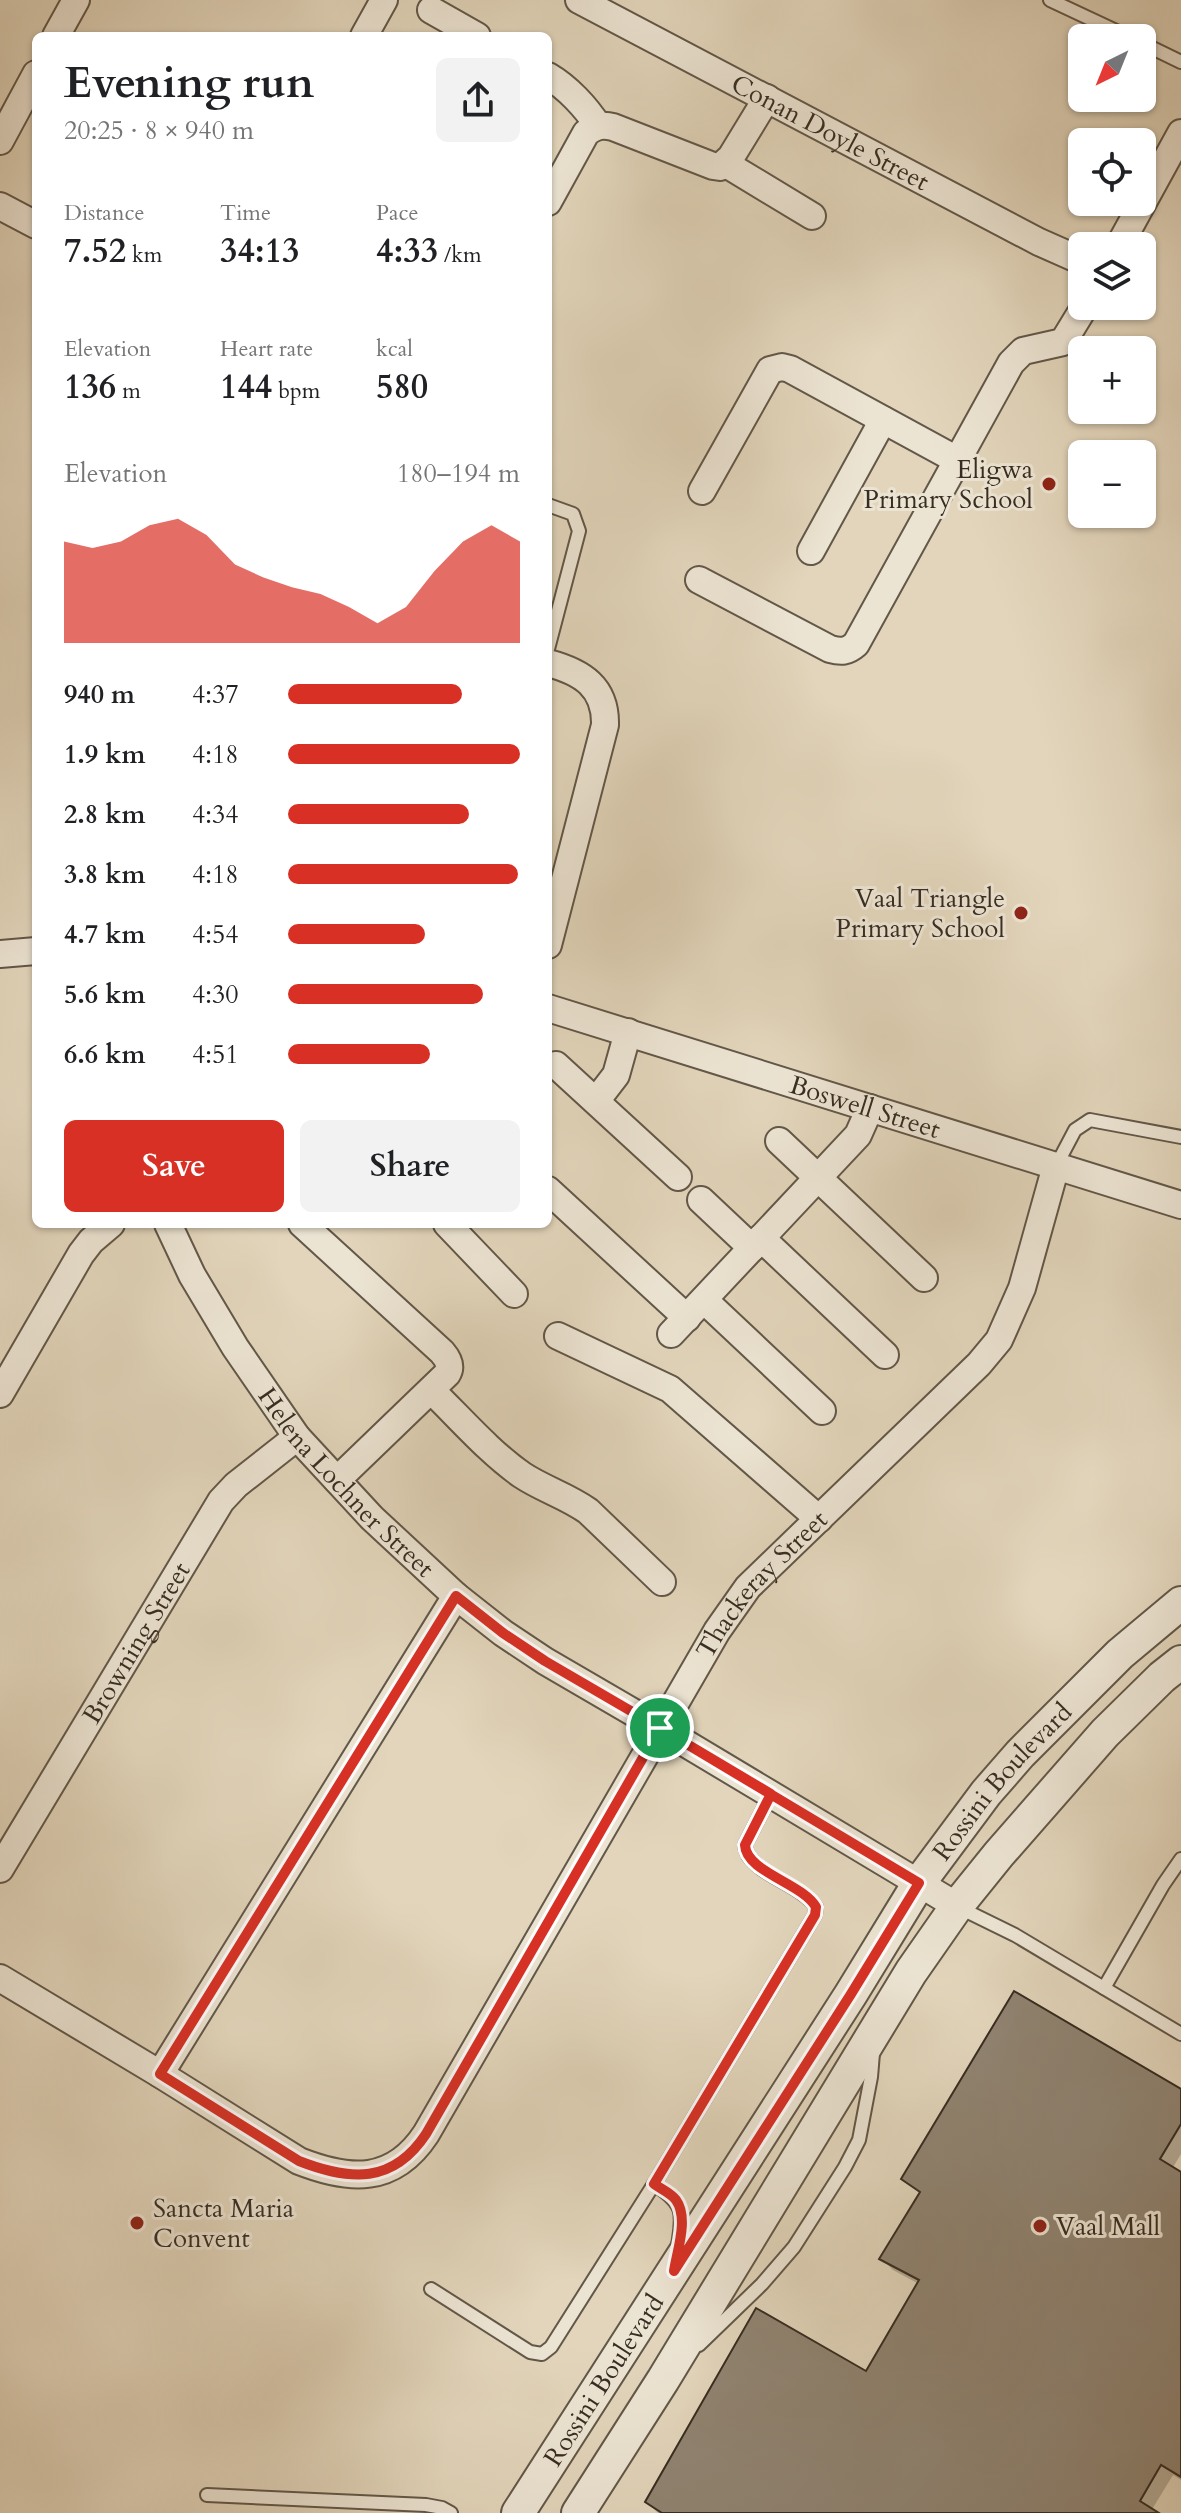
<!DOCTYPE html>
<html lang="en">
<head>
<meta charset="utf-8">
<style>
	:root { --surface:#fff; --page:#f2f2f2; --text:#202124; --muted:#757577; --accent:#d93025 }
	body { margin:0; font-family:Cardo,serif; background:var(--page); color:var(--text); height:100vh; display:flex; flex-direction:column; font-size:30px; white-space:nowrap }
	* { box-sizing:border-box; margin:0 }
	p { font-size:26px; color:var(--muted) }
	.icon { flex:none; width:44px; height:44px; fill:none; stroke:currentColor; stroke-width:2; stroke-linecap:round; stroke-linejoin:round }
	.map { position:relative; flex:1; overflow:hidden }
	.sheet { position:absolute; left:32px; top:32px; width:520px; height:1196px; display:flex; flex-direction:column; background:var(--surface); border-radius:12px; box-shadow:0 2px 6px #0004 }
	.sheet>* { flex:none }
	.needle { width:52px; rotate:223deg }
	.controls { position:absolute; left:1068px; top:24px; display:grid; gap:16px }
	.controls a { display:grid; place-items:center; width:88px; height:88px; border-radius:12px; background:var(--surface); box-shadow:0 2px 6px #0004; font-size:40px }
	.pin { position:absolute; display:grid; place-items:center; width:68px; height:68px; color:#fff; margin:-34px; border:4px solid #fff; border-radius:50%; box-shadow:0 2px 8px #0007 }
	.round { display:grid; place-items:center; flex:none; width:84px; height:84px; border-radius:12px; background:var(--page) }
	.headline { display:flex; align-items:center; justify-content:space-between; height:136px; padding:0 32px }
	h1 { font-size:44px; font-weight:800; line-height:60px }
	.stats { display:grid; grid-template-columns:repeat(3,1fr); gap:12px; height:136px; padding:8px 32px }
	.stats div { display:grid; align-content:center }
	.stats b { font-size:34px; font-weight:800 }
	.stats small { font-size:22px; font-weight:400 }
	.stats p { font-size:22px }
	.chart { height:224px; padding:16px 32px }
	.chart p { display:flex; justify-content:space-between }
	.chart svg { width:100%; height:144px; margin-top:8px; fill:var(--accent); opacity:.7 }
	.primary-button { display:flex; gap:16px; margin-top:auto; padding:16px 32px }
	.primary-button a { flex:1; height:92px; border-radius:12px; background:var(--accent); color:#fff; font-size:32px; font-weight:800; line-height:92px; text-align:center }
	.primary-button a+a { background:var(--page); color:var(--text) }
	ul { padding:0 32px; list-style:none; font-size:26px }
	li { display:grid; grid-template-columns:128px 96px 1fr; align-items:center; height:60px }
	li i { height:20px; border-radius:10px; background:var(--accent) }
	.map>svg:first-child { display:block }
	.shadow { fill:#0003 }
	.building { fill:#908472; stroke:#372d22; stroke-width:2 }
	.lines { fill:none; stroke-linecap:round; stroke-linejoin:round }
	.service-casing { stroke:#625748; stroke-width:16 }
	.minor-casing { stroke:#625748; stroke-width:30 }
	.tertiary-casing { stroke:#625748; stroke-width:36 }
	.service { stroke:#ece4d3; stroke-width:12 }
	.minor { stroke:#ece4d3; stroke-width:26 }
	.tertiary { stroke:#ece4d3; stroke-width:32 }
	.route-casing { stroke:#fff; stroke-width:16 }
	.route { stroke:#d93025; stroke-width:10 }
	.poi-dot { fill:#8f2418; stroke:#ece4d3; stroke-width:3 }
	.labels { text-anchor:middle; stroke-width:6; stroke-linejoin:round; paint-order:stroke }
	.street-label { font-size:26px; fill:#372d22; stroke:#ece4d3 }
	.poi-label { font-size:26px; fill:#372d22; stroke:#ece4d3; text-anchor:end }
</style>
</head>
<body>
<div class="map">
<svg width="1181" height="2513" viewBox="0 0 1181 2513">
	<rect width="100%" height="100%" fill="#e2d5bb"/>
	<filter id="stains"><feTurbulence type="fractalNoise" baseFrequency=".0025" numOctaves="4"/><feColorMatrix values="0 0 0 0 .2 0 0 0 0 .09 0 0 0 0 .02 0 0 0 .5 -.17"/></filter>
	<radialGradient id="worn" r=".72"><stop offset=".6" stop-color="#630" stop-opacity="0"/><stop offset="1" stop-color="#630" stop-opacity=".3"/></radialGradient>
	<polygon class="shadow" points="1181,2092 1181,2154 1172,2169 1181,2174 1181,2480 1173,2475 1151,2511 1155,2513 658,2513 647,2502 866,2374 919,2284 893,2270 882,2259 921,2194 903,2178"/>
	<polygon class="building" points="1014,1991 1181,2089 1181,2124 1160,2159 1181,2172 1181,2477 1161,2465 1140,2501 1159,2513 662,2513 645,2502 756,2308 866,2371 919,2280 879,2259 920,2192 901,2179"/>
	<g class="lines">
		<g class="service-casing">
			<g id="service">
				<polyline points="1050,0 1131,38"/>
				<polyline points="1142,43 1181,62"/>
				<polyline points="548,505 573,514 579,531 548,649"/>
				<polyline points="1056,1166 1075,1130 1090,1120 1181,1137"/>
				<polyline points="960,1908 1015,1935 1181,2034"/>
				<polyline points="1104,1988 1163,1885 1181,1859"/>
				<path d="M 654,2184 C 683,2203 684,2211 678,2245"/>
				<path d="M 431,2289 L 530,2352 L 542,2354 L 551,2347 L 654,2184 L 815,1915 L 816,1907 C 802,1884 746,1872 745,1845 L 771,1794"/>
				<polyline points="699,2345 762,2284 794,2247 845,2167 859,2140 871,2077 873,2053"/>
				<polyline points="207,2495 426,2505 442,2508 451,2513"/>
			</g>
		</g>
		<g class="minor-casing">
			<g id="minor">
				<path id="s1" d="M 579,0 L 1039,242 L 1082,261"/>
				<polyline points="431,10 477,36"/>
				<polyline points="56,36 76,0"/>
				<polyline points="364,36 384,0"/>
				<path d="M 548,76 C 567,87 586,107 598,126"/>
				<polyline points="0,141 36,74"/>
				<polyline points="726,164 812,216"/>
				<path d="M 548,202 L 586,133 C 595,126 602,124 613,127 L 713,166 L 720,167 L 731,157 L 767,98"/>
				<polyline points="0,206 36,225"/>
				<polyline points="1119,246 1181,133"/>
				<polyline points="702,491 770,370 782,367 790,369 957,460"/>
				<polyline points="811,551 883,420"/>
				<path d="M 699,580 L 830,649 C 841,652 847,652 856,644 L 1011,363 L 1023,351 L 1063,342 L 1085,306"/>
				<path d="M 548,663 C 582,672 606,687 605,725 L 548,945"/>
				<polyline points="0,954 36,951"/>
				<path id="s2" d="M 548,1008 L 1181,1205"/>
				<polyline points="556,1065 678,1177"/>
				<polyline points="596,1101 616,1075 628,1032"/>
				<polyline points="779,1141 924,1278"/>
				<polyline points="548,1190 687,1318"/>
				<polyline points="701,1200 752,1248"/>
				<path id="s3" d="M 168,1224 L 192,1275 L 235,1347 L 297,1437 L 372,1518 L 456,1596 L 503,1633 L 545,1661 L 660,1728 L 957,1906"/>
				<path d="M 302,1224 L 442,1352 C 448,1359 452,1366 447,1374 L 337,1480"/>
				<polyline points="447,1224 514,1294"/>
				<polyline points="761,1238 885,1355"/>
				<polyline points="704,1300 822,1411"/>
				<polyline points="671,1334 858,1135 870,1108"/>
				<polyline points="558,1336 670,1389 819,1519"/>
				<path d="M 431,1390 C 460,1418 489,1452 522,1475 C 543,1489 567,1496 588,1511 L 662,1582"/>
				<polyline points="0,1394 81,1254 91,1241 111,1224"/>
				<path id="s4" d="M 0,1869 L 221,1501 L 236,1485 L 297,1437"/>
				<path id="s5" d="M 0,1978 L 160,2074 L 299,2161 C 350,2181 393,2184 426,2134 L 717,1631 L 748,1587 L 979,1364 L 999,1340 L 1022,1288 L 1056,1166"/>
				<polyline points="160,2074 456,1596"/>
			</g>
		</g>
		<g class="tertiary-casing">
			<g id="tertiary">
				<path id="s6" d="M 518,2513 L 851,1994 L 919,1883 L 986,1793 L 1020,1754 L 1120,1654 L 1181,1603"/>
				<polyline points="578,2513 663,2380 911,1972 957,1906 999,1854 1105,1733 1162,1677 1181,1662"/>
			</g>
		</g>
		<use href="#service" class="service"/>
		<use href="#minor" class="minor"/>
		<use href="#tertiary" class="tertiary"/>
	</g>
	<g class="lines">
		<g class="route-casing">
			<path id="route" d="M 660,1728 L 545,1661 L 503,1633 L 456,1596 L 160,2074 L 299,2161 C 350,2181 393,2184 426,2134 L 660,1728 L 771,1794 L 745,1845 C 746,1872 802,1883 816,1907 L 815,1915 L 654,2184 C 661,2189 671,2193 676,2200 C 689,2218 677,2251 674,2271 L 851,1994 L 919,1883 L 660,1728"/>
		</g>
		<use href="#route" class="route"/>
	</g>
	<g class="poi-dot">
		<circle cx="1049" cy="484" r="8"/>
		<circle cx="1021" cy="913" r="8"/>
		<circle cx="137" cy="2223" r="8"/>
		<circle cx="1040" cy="2226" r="8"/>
	</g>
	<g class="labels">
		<g class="street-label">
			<text dy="9" stroke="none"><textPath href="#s1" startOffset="284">Conan Doyle Street</textPath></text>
			<text dy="9" stroke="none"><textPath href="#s2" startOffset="332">Boswell Street</textPath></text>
			<text dy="9" stroke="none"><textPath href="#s3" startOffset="316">Helena Lochner Street</textPath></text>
			<text dy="9" stroke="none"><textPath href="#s5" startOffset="1140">Thackeray Street</textPath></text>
			<text dy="9" stroke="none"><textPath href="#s4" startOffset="264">Browning Street</textPath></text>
			<text dy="9" stroke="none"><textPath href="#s6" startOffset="878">Rossini Boulevard</textPath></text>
			<text dy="9" stroke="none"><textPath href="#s6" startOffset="158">Rossini Boulevard</textPath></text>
		</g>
		<g class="poi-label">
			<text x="1033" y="478">Eligwa<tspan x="1033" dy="30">Primary School</tspan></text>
			<text x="1005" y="907">Vaal Triangle<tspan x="1005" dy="30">Primary School</tspan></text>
			<text x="153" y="2217" text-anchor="start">Sancta Maria<tspan x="153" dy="30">Convent</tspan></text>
			<text x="1056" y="2235" text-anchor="start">Vaal Mall</text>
		</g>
	</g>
	<rect width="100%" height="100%" filter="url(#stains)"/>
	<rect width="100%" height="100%" fill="url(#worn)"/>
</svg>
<div class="controls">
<a><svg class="needle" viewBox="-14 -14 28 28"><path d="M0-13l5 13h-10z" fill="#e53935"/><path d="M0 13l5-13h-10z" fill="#757577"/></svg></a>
<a><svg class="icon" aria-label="locate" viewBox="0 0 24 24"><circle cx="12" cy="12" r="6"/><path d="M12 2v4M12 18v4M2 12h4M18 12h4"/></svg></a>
<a><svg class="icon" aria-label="layers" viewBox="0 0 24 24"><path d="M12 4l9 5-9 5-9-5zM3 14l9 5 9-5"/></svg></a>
<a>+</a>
<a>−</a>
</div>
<div class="pin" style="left:660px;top:1728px;background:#1e9e55"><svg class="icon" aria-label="arrive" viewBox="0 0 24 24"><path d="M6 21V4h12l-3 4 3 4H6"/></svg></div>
<section class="sheet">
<div class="headline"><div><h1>Evening run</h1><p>20:25 · 8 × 940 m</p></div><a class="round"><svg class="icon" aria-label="share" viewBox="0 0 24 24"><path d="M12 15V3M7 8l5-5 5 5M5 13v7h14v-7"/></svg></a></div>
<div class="stats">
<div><p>Distance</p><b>7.52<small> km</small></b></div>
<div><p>Time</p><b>34:13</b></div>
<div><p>Pace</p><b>4:33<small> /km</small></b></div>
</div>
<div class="stats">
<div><p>Elevation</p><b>136<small> m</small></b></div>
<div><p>Heart rate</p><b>144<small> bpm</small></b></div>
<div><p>kcal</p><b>580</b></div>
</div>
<div class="chart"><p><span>Elevation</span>180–194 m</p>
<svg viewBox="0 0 160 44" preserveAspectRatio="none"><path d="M0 44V13L10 15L20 13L30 8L40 6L50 11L60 20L70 24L80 27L90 29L100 33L110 38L120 33L130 22L140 13L150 8L160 13V44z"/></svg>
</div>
<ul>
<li><b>940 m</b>4:37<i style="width:75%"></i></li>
<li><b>1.9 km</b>4:18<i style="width:100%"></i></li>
<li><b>2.8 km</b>4:34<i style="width:78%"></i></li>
<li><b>3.8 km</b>4:18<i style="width:99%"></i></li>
<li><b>4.7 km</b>4:54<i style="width:59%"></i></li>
<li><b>5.6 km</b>4:30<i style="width:84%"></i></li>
<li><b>6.6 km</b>4:51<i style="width:61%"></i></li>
</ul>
<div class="primary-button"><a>Save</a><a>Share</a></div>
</section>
</div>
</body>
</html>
